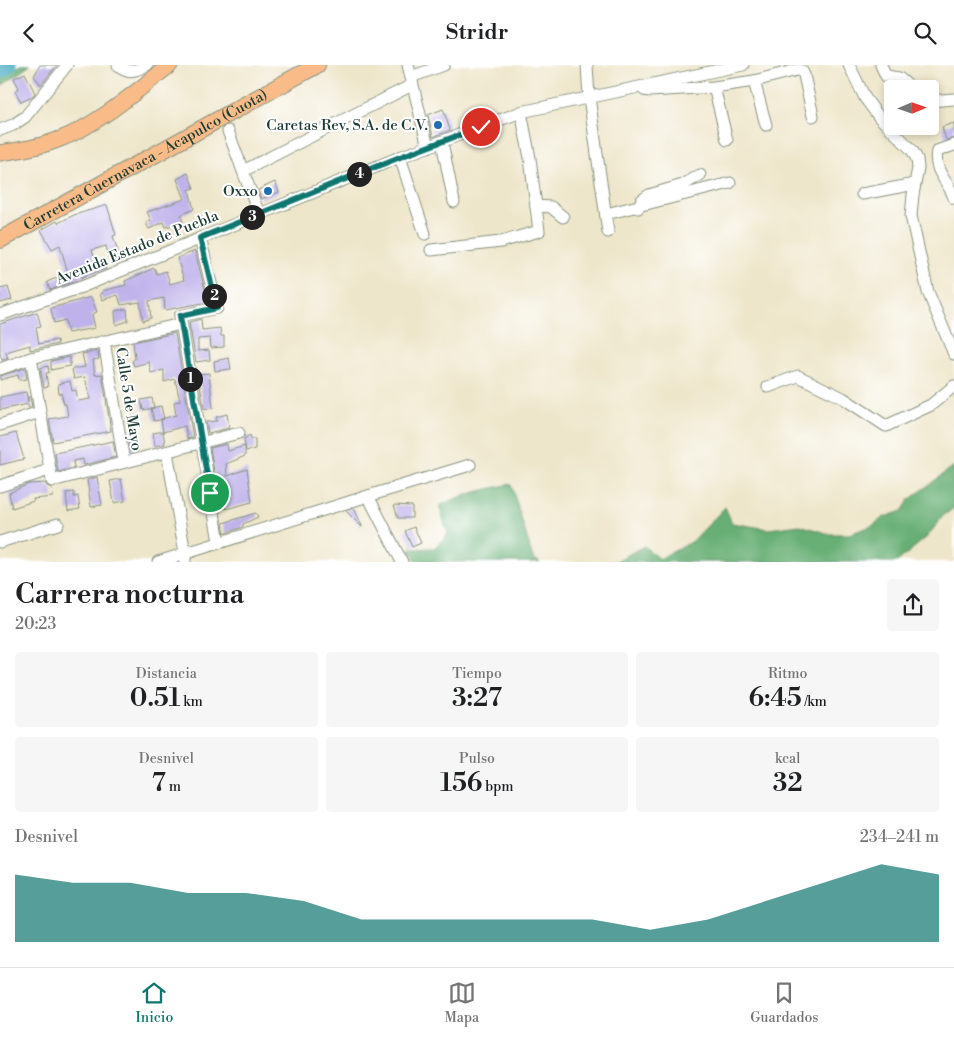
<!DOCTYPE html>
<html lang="es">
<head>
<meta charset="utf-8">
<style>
	:root { --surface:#fff; --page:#f6f6f6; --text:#202124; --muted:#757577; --line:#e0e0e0; --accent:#0f766e }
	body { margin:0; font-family:"Libre Bodoni",serif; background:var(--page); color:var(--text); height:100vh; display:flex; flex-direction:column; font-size:19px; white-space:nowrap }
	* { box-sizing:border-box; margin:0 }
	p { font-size:16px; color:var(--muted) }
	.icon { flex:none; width:28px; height:28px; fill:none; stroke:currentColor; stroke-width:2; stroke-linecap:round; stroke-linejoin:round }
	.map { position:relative; height:497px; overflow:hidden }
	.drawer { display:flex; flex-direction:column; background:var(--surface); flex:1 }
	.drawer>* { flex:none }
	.needle { width:32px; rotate:88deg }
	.controls { position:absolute; left:884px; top:15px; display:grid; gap:10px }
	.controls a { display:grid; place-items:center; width:55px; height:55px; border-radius:5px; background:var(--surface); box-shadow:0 2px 8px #0003; font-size:25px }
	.pin { position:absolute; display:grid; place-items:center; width:42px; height:42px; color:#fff; margin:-21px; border:2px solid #fff; border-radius:50%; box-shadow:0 1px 5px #0007 }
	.km { position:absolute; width:25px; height:25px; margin:-12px; border-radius:50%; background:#222; color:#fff; font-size:14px; line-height:25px; text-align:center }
	.round { display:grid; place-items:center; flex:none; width:52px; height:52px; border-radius:5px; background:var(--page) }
	.head { display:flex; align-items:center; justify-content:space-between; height:85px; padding:0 15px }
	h1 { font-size:28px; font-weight:600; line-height:38px }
	.metrics { display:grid; grid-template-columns:repeat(3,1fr); gap:8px; height:85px; padding:5px 15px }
	.metrics div { display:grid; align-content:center; border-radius:5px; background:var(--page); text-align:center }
	.metrics b { font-size:25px; font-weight:600 }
	.metrics small { font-size:14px; font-weight:400 }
	.metrics p { font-size:14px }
	.chart { height:140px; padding:10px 15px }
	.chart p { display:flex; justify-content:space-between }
	.chart svg { width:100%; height:90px; margin-top:5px; fill:var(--accent); opacity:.7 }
	header { display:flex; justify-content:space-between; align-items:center; height:65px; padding:0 15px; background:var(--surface); font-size:22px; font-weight:600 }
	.tabs { display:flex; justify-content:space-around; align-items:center; height:70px; border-top:1px solid var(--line); background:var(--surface); font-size:14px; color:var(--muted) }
	.tabs a { display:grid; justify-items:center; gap:2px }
	.tabs .selected { color:var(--accent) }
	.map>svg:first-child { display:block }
	.forest { fill:#67af75; stroke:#437654 }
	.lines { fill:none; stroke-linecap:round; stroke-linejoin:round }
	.river { stroke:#41aac0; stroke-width:14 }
	.building { fill:#bfb2eb }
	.minor-casing { stroke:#86927f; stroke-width:13 }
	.major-casing { stroke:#86927f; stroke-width:17 }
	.highway-casing { stroke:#86927f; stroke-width:18 }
	.minor { stroke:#fff; stroke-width:11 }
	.major { stroke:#f9bc89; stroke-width:15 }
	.highway { stroke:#f9bc89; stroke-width:16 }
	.route-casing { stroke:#fff; stroke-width:10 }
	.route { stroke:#0f766e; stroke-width:6 }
	.poi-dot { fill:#1f6fb2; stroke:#fff; stroke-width:2 }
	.labels { text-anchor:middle; stroke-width:4; stroke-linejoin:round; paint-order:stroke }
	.poi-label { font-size:15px; fill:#1f3d34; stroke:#fff; text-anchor:end }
	.street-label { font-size:15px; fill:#1f3d34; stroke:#fff }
</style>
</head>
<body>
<header><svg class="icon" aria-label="back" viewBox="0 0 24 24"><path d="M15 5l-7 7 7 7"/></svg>Stridr<svg class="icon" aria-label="search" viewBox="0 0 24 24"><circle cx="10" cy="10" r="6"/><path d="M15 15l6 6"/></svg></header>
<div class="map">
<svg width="954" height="497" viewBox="0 0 954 497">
	<rect width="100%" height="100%" fill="#fff"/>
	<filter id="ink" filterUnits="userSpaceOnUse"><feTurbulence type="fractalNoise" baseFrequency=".02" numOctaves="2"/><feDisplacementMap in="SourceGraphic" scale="10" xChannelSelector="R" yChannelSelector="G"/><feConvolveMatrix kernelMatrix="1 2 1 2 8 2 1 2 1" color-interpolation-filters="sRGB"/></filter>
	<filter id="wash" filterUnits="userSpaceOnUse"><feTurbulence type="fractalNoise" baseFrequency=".0096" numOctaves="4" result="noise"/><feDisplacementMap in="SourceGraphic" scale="20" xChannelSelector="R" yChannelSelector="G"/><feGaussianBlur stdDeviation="1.12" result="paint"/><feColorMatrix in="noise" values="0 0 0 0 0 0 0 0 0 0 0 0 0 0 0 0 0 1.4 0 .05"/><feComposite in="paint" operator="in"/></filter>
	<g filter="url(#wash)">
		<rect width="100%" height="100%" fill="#eee6ca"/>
		<g class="forest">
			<polygon points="20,0 30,0 0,22 0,14"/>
			<polygon points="954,401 954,443 943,451 927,472 897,497 615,497 644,481 659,494 693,476 725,442 732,458 768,464 800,460 829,469 849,469 872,461 884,452 902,446 910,434"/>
			<path d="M 511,419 L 533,493 L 540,497 L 416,497 L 410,484 L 434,483 L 448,469 L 439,441 C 462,429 487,424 511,419 Z"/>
		</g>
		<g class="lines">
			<polyline class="river" points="0,7 10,0"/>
		</g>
		<g id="blocks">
			<g class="building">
				<polygon points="40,0 57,0 41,20 34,11"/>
				<polygon points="25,8 35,28 32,32 21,37 15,26 19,23 14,13"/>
				<polygon points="443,44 450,65 433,72 428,50"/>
				<polygon points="954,58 954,73 946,75 942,62"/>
				<polygon points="188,108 194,123 189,125 194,144 181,150 183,157 166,162 164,157 149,164 146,158 151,155 147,147 185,134 177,114"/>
				<polygon points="275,117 279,127 261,134 258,125"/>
				<polygon points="107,140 116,170 113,171 119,190 109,193 106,181 92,185 96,198 103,196 106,204 81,212 82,214 50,225 47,217 68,208 60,180 52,184 41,165 57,156 58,158 74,150"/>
				<polygon points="195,186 208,237 165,245 164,233 149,236 151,253 143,256 140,237 121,240 118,230 102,235 100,229 103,228 102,226 126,220 125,216 154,203 157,209 166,206 170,219 184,215 177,193"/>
				<polygon points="8,222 12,235 0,238 0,224"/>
				<polygon points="91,232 97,247 92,249 95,263 68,268 65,255 54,258 51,243"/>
				<polygon points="127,244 128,256 116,260 115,246"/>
				<polygon points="37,247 41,261 36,262 39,279 57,275 58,279 30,285 30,280 6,287 8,293 2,295 0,288 0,259"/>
				<polygon points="201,254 202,265 220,263 221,271 224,271 224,282 211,283 210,273 198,274 198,286 209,285 210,295 196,297 189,257"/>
				<polygon points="175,268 193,372 187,374 185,361 163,367 161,354 176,350 174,337 180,336 175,314 164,317 164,305 151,308 149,297 134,301 132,296 135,294 133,277"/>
				<polygon points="98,286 99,294 93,295 95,310 102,309 111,366 53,377 49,354 68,351 66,339 64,339 61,328 59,329 58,319 70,316 72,326 76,325 78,336 90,334 85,312 74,314 72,304 85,302 82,289"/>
				<polygon points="70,292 70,301 51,305 51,296"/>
				<polygon points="229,293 231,304 215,306 214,296"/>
				<polygon points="48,301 49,308 46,308 48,322 44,323 40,303"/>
				<polygon points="25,303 27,314 19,315 18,310 0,315 0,311"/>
				<polygon points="209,308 213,343 204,344 198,309"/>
				<polygon points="26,327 28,337 28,332 30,332 32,342 29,343 28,339 0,345 0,332"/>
				<polygon points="152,333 154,343 143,345 141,335"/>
				<polygon points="161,341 164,354 154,356 151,343"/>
				<polygon points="227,349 229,363 208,368 206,357 217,356 216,352"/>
				<polygon points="159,367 163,367 165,379 155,381 153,368"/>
				<polygon points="16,368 24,394 0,400 0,372"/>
				<polygon points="250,370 251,374 255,374 255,384 246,386 244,374"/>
				<polygon points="134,372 136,385 130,386 128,374"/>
				<polygon points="113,376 116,392 84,400 83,394 73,396 74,403 58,407 55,388"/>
				<polygon points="227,379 228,386 245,381 245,391 226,399 227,411 247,404 252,437 226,444 224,435 219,436 210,383"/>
				<polygon points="97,412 102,440 91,442 87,415"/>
				<polygon points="121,414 125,436 114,438 110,416"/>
				<polygon points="45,418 47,421 52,423 53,432 33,434 34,436 12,443 9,428 29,419"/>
				<polygon points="74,427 74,432 78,431 80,444 68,446 66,428"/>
				<polygon points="394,440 412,441 412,453 398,453"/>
				<polygon points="354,443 362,461 362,462 346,446"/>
				<polygon points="256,448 258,452 243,459 243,462 225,468 223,458"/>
				<polygon points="414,462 421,478 412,482 405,466"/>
			</g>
		</g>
	</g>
	<g filter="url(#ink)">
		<use href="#blocks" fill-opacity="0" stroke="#86927f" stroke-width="1"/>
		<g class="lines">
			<g class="minor-casing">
				<g id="minor">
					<path d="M 118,0 C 129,9 135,6 147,0"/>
					<polyline points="408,0 428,82"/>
					<polyline points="587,0 589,32 608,167"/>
					<polyline points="849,0 865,33 879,52 912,85 917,94 918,103 913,130 911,151 928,227 954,289"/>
					<polyline points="881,0 886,11 899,13 912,24"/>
					<polyline points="411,12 444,0"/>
					<polyline points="754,16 766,60"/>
					<polyline points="714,22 727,75"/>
					<polyline points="644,25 650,26 714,22 754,16 797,5 802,6 804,10 813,51"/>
					<polyline points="930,36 954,34"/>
					<polyline points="0,65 13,60 25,52 67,0"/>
					<polyline points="228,66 259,149"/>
					<polyline points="442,77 454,137"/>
					<path d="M 954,80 L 937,86 C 933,108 949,116 954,133"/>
					<polyline points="400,92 425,169"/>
					<polyline points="243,106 412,20"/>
					<polyline points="862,129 915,119"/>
					<polyline points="536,141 551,142 563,152"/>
					<polyline points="638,143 642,135 649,130 683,120 700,110"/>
					<polyline points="606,149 730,118"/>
					<polyline points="200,173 217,243 180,251 219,477"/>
					<polyline points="431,185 501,177 539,166 530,93 521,47"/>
					<polyline points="0,250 84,221 400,92 521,47 743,0"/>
					<polyline points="104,276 124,397"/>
					<polyline points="31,293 52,416 239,368"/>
					<polyline points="0,304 31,293 181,259"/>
					<polyline points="768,322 798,311 843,333 886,361 931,340 954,321"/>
					<polyline points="0,360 40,347"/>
					<polyline points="167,387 185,488 185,497"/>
					<polyline points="0,421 49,405"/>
					<polyline points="368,431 402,497"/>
					<polyline points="0,477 58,459"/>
					<polyline points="158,497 368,431 470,400"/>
				</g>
			</g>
			<g class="major-casing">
				<path id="major" d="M 0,88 C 20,85 40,82 60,74 C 96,61 139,24 170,0"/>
			</g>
			<g class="highway-casing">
				<g id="highway">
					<path id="s1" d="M 0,175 L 317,0"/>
				</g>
			</g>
			<use href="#minor" class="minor"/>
			<use href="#major" class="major"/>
			<use href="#highway" class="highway"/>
		</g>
	</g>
	<g class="lines" filter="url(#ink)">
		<g class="route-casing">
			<polyline id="route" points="210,428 180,251 217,243 200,173 400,92 481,62"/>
		</g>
		<use href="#route" class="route"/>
	</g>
	<g class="poi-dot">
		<circle cx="438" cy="60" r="5"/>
		<circle cx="268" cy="126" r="5"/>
	</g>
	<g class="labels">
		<g class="poi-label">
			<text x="428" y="65">Caretas Rev, S.A. de C.V.</text>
			<text x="258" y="131">Oxxo</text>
		</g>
		<g class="street-label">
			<text dy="5" stroke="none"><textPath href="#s1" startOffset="166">Carretera Cuernavaca - Acapulco (Cuota)</textPath></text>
			<text transform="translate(137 182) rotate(-22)" y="5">Avenida Estado de Puebla</text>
			<text transform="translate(129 334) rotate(81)" y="5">Calle 5 de Mayo</text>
		</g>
	</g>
</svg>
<div class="controls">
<a><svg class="needle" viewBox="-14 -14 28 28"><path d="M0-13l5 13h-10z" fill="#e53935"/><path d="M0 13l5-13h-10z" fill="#757577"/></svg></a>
</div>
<div class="pin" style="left:210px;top:428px;background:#1e9e55"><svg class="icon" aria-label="arrive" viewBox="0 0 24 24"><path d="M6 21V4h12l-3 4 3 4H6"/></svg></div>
<div class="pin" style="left:481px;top:62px;background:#d93025"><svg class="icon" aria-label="check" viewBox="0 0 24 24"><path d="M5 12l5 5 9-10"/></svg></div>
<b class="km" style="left:190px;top:314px">1</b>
<b class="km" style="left:214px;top:231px">2</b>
<b class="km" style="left:252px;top:152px">3</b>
<b class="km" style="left:359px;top:109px">4</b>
</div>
<section class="drawer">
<div class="head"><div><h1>Carrera nocturna</h1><p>20:23</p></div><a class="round"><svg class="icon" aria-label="share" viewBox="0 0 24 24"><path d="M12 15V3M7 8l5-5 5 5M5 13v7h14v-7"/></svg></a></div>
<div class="metrics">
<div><p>Distancia</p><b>0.51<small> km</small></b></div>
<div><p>Tiempo</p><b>3:27</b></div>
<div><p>Ritmo</p><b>6:45<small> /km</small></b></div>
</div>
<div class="metrics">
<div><p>Desnivel</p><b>7<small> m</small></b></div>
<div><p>Pulso</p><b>156<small> bpm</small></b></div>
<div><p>kcal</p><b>32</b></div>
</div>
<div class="chart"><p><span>Desnivel</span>234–241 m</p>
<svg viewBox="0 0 160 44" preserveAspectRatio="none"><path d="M0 44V11L10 15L20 15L30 20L40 20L50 24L60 33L70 33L80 33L90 33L100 33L110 38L120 33L130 24L140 15L150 6L160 11V44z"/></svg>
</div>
</section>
<nav class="tabs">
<a class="selected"><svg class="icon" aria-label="home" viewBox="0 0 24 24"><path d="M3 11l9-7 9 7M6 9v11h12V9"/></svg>Inicio</a>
<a><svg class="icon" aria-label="map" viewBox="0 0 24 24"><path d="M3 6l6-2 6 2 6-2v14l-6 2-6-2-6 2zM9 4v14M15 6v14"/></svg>Mapa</a>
<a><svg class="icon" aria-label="saved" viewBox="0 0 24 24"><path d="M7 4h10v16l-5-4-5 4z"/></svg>Guardados</a>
</nav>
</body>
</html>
